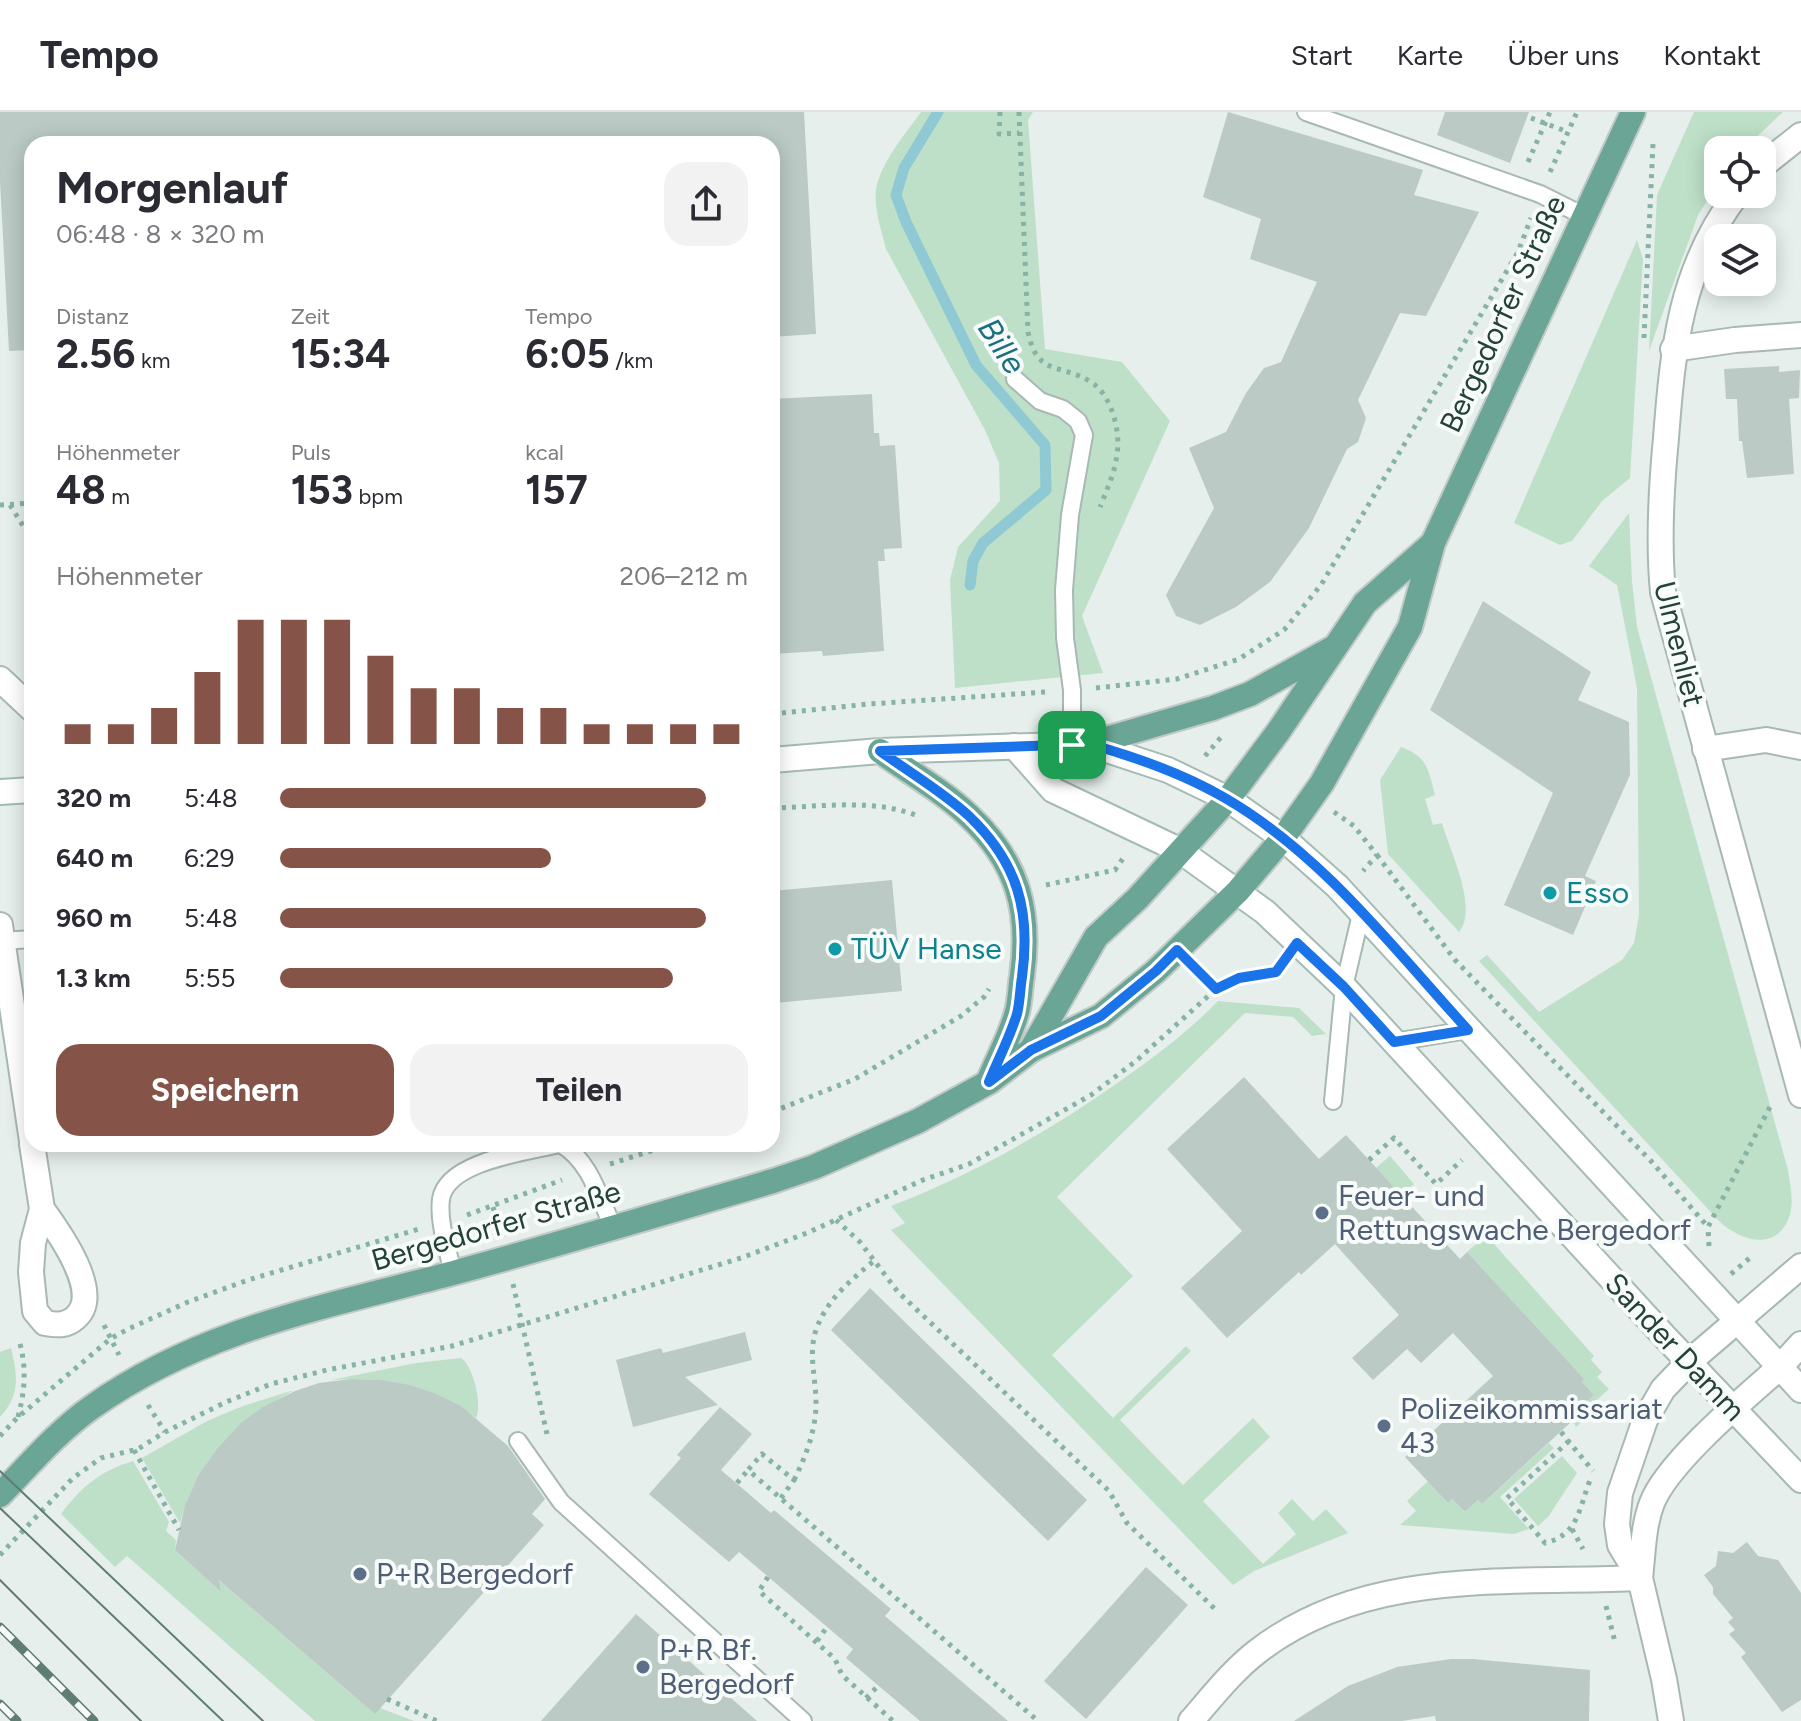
<!DOCTYPE html>
<html lang="de">
<head>
<meta charset="utf-8">
<style>
	:root { --surface:#fff; --page:#f2f2f3; --text:#2b2b33; --muted:#7c7c81; --line:#e1e1e2; --accent:#855347 }
	body { margin:0; font-family:Figtree,sans-serif; background:var(--page); color:var(--text); height:100vh; display:flex; flex-direction:column; font-size:30px; white-space:nowrap }
	* { box-sizing:border-box; margin:0 }
	p { font-size:26px; color:var(--muted) }
	.icon { flex:none; width:44px; height:44px; fill:none; stroke:currentColor; stroke-width:2; stroke-linecap:round; stroke-linejoin:round }
	.map { position:relative; flex:1; overflow:hidden }
	.drawer { position:absolute; left:24px; top:24px; width:756px; height:1016px; display:flex; flex-direction:column; background:var(--surface); border-radius:24px; box-shadow:0 4px 20px #0003 }
	.drawer>* { flex:none }
	.fabs { position:absolute; left:1704px; top:24px; display:grid; gap:16px }
	.fabs a { display:grid; place-items:center; width:72px; height:72px; border-radius:16px; background:var(--surface); box-shadow:0 4px 20px #0003; font-size:40px }
	.pin { position:absolute; display:grid; place-items:center; width:68px; height:68px; color:#fff; margin:-34px; border-radius:16px; box-shadow:0 4px 12px #0006 }
	.round { display:grid; place-items:center; flex:none; width:84px; height:84px; border-radius:24px; background:var(--page) }
	.summary { display:flex; align-items:center; justify-content:space-between; height:136px; padding:0 32px }
	h1 { font-size:44px; font-weight:700; line-height:60px }
	.metrics { display:grid; grid-template-columns:repeat(3,1fr); gap:12px; height:136px; padding:8px 32px }
	.metrics div { display:grid; align-content:center }
	.metrics b { font-size:40px; font-weight:700 }
	.metrics small { font-size:22px; font-weight:400 }
	.metrics p { font-size:22px }
	.chart { height:224px; padding:16px 32px }
	.chart p { display:flex; justify-content:space-between }
	.chart svg { width:100%; height:144px; margin-top:8px; stroke:var(--accent); stroke-width:6 }
	.primary-button { display:flex; gap:16px; margin-top:auto; padding:16px 32px }
	.primary-button a { flex:1; height:92px; border-radius:24px; background:var(--accent); color:#fff; font-size:32px; font-weight:700; line-height:92px; text-align:center }
	.primary-button a+a { background:var(--page); color:var(--text) }
	ul { padding:0 32px; list-style:none; font-size:26px }
	li { display:grid; grid-template-columns:128px 96px 1fr; align-items:center; height:60px }
	li i { height:20px; border-radius:10px; background:var(--accent) }
	header { display:flex; align-items:center; gap:48px; box-sizing:border-box; height:112px; padding:0 40px; background:var(--surface); border-bottom:2px solid var(--line) }
	header strong { font-size:38px }
	nav { display:flex; gap:44px; margin-inline-start:auto; font-size:28px }
	.map>svg:first-child { display:block }
	.green { fill:#bfe0c8 }
	.lines { fill:none; stroke-linecap:round; stroke-linejoin:round }
	.stream { stroke:#8ec9d4; stroke-width:11 }
	.building { fill:#bbcac4 }
	.service-casing { stroke:#a8b8b2; stroke-width:20 }
	.minor-casing { stroke:#a8b8b2; stroke-width:28 }
	.tertiary-casing { stroke:#a8b8b2; stroke-width:28 }
	.secondary-casing { stroke:#a4bbb3; stroke-width:28 }
	.primary-casing { stroke:#c2cac8; stroke-width:28 }
	.path { stroke:#86b3a5; stroke-width:5; stroke-dasharray:4 6; stroke-linecap:butt }
	.service { stroke:#fff; stroke-width:16 }
	.minor { stroke:#fff; stroke-width:24 }
	.tertiary { stroke:#fff; stroke-width:24 }
	.secondary { stroke:#fff; stroke-width:24 }
	.primary { stroke:#6aa596; stroke-width:24 }
	.tram { stroke:#5f7d75; stroke-width:2 }
	.rail-casing { stroke:#5f7d75; stroke-width:9 }
	.rail { stroke:#f7fbf9; stroke-width:6; stroke-dasharray:18; stroke-linecap:butt }
	.route-casing { stroke:#fff; stroke-width:16 }
	.route { stroke:#1a73e8; stroke-width:10 }
	.culture-dot { fill:#0f9aa8; stroke:#f7fbf9; stroke-width:3 }
	.service-dot { fill:#5c6f8a; stroke:#f7fbf9; stroke-width:3 }
	.labels { text-anchor:middle; stroke-width:8; stroke-linejoin:round; paint-order:stroke }
	.street-label { font-size:30px; fill:#24423a; stroke:#f7fbf9 }
	.culture-label { font-size:30px; fill:#0d838f; stroke:#f7fbf9; text-anchor:start }
	.service-label { font-size:30px; fill:#4e5e75; stroke:#f7fbf9; text-anchor:start }
	.water-label { font-size:32px; font-style:italic; fill:#1c6f80; stroke:#f7fbf9 }
</style>
</head>
<body>
<header>
<strong>Tempo</strong>
<nav><a>Start</a><a>Karte</a><a>Über uns</a><a>Kontakt</a></nav>
</header>
<div class="map">
<svg width="1801" height="1609" viewBox="0 0 1801 1609">
	<rect width="100%" height="100%" fill="#e6efeb"/>
	<g class="green">
		<path d="M 921,0 L 1033,0 L 1028,8 L 1045,237 L 1122,250 L 1170,309 L 1082,504 L 1103,561 L 955,576 L 950,468 L 958,435 L 1000,389 L 999,351 L 985,318 L 886,137 C 881,116 871,90 878,69 C 886,44 906,21 921,0 Z"/>
		<polygon points="1694,0 1783,0 1743,38 1718,38 1718,72 1698,103 1649,239 1657,83"/>
		<polygon points="1637,128 1643,147 1630,366 1602,389 1572,429 1560,433 1514,411"/>
		<path d="M 1629,401 L 1632,469 L 1637,515 L 1788,1058 C 1790,1072 1794,1088 1790,1102 C 1779,1140 1742,1130 1720,1110 L 1479,849 L 1487,843 L 1539,900 L 1622,848 L 1634,831 L 1639,803 L 1637,576 L 1617,473 L 1589,454 Z"/>
		<path d="M 1401,635 C 1428,645 1428,657 1435,683 L 1425,687 L 1433,713 L 1442,711 C 1449,737 1479,796 1459,820 L 1388,742 L 1380,668 Z"/>
		<path d="M 1218,889 L 1299,896 L 1326,922 L 1312,924 L 1293,905 L 1245,901 L 1057,1085 L 1133,1164 L 1052,1243 L 1113,1306 L 1186,1234 L 1191,1239 L 1120,1308 L 1183,1373 L 1253,1306 L 1270,1325 L 1203,1389 L 1263,1452 L 1296,1422 L 1278,1401 L 1292,1387 L 1313,1409 L 1326,1397 L 1348,1421 L 1254,1459 L 1233,1473 L 891,1118 L 905,1111 L 891,1094 C 974,1062 1050,1019 1123,967 C 1157,943 1189,919 1218,889 Z"/>
		<polygon points="1390,1044 1414,1072 1402,1084 1376,1056"/>
		<polygon points="1486,1123 1594,1244 1591,1248 1602,1260 1597,1265 1609,1277 1580,1303 1584,1308 1576,1315 1572,1309 1583,1299 1580,1296 1594,1283 1582,1270 1583,1267 1467,1140"/>
		<path d="M 11,1236 C 18,1265 20,1283 0,1305 L 0,1240 Z"/>
		<path d="M 461,1246 C 473,1253 483,1294 476,1306 C 433,1274 385,1264 331,1268 L 416,1251 Z"/>
		<path d="M 294,1278 C 237,1310 198,1345 180,1411 L 142,1346 L 207,1309 L 243,1294 Z"/>
		<polygon points="1549,1331 1554,1336 1500,1385 1529,1417 1514,1422 1400,1413 1416,1399 1407,1389 1428,1369 1447,1390 1452,1387 1465,1400 1478,1388 1482,1392"/>
		<polygon points="1562,1344 1577,1361 1548,1405 1538,1414 1514,1387"/>
		<path d="M 133,1349 L 169,1410 L 166,1419 L 176,1428 L 175,1438 L 220,1479 L 219,1468 L 374,1601 L 380,1596 L 414,1609 L 315,1609 L 127,1444 L 115,1455 L 61,1402 C 81,1375 100,1359 133,1349 Z"/>
	</g>
	<g class="lines">
		<polyline class="stream" points="938,0 904,56 896,83 906,110 976,253 1045,333 1046,378 983,431 973,449 970,473"/>
	</g>
	<g class="building">
		<polygon points="0,0 804,0 816,222 772,225 772,32 32,32 32,238 9,239 0,69"/>
		<polygon points="1228,0 1423,58 1414,83 1479,100 1426,204 1400,201 1358,288 1366,306 1358,330 1347,337 1309,416 1270,470 1236,495 1200,513 1176,504 1166,483 1214,396 1189,336 1226,320 1246,281 1264,256 1281,250 1317,170 1250,147 1261,107 1203,85"/>
		<polygon points="1445,0 1529,0 1510,51 1437,23"/>
		<polygon points="1779,254 1779,260 1800,258 1799,286 1789,287 1794,362 1747,366 1742,329 1739,329 1737,287 1726,287 1724,257"/>
		<polygon points="872,282 874,321 879,321 880,334 895,333 902,436 884,437 885,449 878,449 884,539 823,544 822,539 772,542 772,287"/>
		<polygon points="1483,489 1591,560 1578,588 1629,610 1630,663 1585,764 1596,769 1573,823 1504,793 1553,681 1430,598"/>
		<polygon points="892,768 902,879 775,891 772,854 772,779"/>
		<polygon points="1244,965 1319,1047 1346,1023 1460,1147 1467,1140 1584,1267 1582,1270 1594,1283 1580,1296 1583,1299 1482,1392 1478,1388 1465,1400 1452,1387 1448,1391 1405,1345 1493,1264 1453,1221 1421,1251 1407,1237 1373,1268 1352,1246 1399,1203 1335,1132 1301,1163 1299,1160 1227,1226 1181,1176 1242,1119 1167,1037"/>
		<polygon points="870,1176 1087,1388 1048,1429 831,1218"/>
		<polygon points="745,1220 752,1248 685,1265 718,1293 633,1315 616,1248 661,1236 663,1241"/>
		<polygon points="351,1267 381,1268 410,1273 434,1281 461,1294 508,1334 545,1387 532,1402 544,1413 375,1602 219,1468 221,1480 175,1438 185,1393 199,1362 217,1337 241,1311 263,1295 295,1279 319,1271"/>
		<polygon points="720,1295 752,1322 721,1358 771,1401 774,1398 891,1497 885,1504 1008,1609 920,1609 846,1546 853,1537 739,1440 729,1450 649,1382 681,1346 677,1343"/>
		<polygon points="1747,1430 1758,1444 1778,1448 1801,1481 1801,1588 1782,1600 1741,1545 1746,1541 1729,1522 1735,1518 1728,1510 1733,1506 1713,1482 1713,1475 1704,1463 1716,1454 1718,1439 1733,1441"/>
		<polygon points="1146,1455 1188,1493 1086,1607 1044,1569"/>
		<polygon points="636,1502 757,1609 541,1609"/>
		<polygon points="1451,1547 1472,1547 1590,1558 1589,1609 1436,1609 1435,1604 1402,1609 1294,1609 1348,1574 1397,1555"/>
	</g>
	<g class="lines">
		<g class="service-casing">
			<g id="service">
				<polyline points="1306,0 1540,82 1584,104"/>
				<polyline points="1015,267 1040,289 1063,297 1078,309 1084,323 1070,403 1064,478 1065,526 1072,578 1072,633"/>
				<polyline points="3,829 32,827"/>
				<polyline points="1394,930 1468,918"/>
				<polyline points="1333,989 1344,875 1361,802"/>
				<path d="M 561,1032 C 590,1049 599,1085 613,1115"/>
				<path d="M 453,1161 C 448,1138 438,1111 441,1087 C 447,1049 527,1040 559,1032"/>
				<polyline points="518,1329 561,1390 803,1609"/>
			</g>
		</g>
		<g class="minor-casing">
			<g id="minor">
				<polyline points="1762,54 1801,23"/>
				<path d="M 1737,82 C 1680,157 1673,236 1666,326 C 1661,378 1658,429 1663,480 L 1801,983"/>
				<polyline points="1673,237 1735,228 1801,223"/>
				<polyline points="1705,637 1766,628 1801,635"/>
				<polyline points="0,813 32,1029"/>
				<path d="M 32,1032 L 42,1097 L 33,1131 L 31,1160 L 35,1199 L 45,1211 C 57,1213 66,1214 75,1206 C 104,1182 58,1119 42,1097"/>
				<polyline points="1737,1209 1801,1154"/>
				<polyline points="1780,1255 1801,1232"/>
				<path d="M 1191,1609 C 1212,1585 1233,1558 1258,1539 C 1367,1455 1511,1472 1640,1466"/>
			</g>
		</g>
		<g class="tertiary-casing">
			<g id="tertiary">
				<path d="M 1640,1466 C 1643,1441 1643,1414 1652,1391 C 1668,1350 1745,1286 1780,1255"/>
				<polyline points="1671,1609 1664,1567 1640,1466 1620,1433 1617,1412 1620,1381 1645,1308 1663,1277 1689,1250 1737,1209"/>
			</g>
		</g>
		<g class="secondary-casing">
			<g id="secondary">
				<polyline points="0,567 32,597"/>
				<polyline points="1014,634 1053,678 1179,738 1265,800 1344,875 1665,1225 1801,1368"/>
				<polyline points="772,648 880,639 1089,632 1168,658 1228,687 1283,726 1337,774 1801,1278"/>
				<polyline points="0,680 32,678"/>
			</g>
		</g>
		<g class="primary-casing">
			<g id="primary">
				<polyline points="1089,632 1213,596 1250,582 1333,536"/>
				<path d="M 880,639 C 909,660 943,679 969,704 C 1018,750 1031,799 1022,864 C 1020,876 1020,889 1017,900 C 1011,923 998,946 989,968"/>
				<polyline points="1031,938 1096,825 1137,787 1228,687 1278,620 1365,491 1432,432"/>
				<path d="M 0,1383 C 29,1353 58,1319 92,1295 C 202,1217 325,1195 453,1161 C 560,1132 667,1100 773,1069 L 814,1055 L 918,1009 L 989,970 L 1031,938 L 1101,904 L 1156,859 L 1238,779 L 1283,726 L 1322,671 L 1410,515 L 1433,431 L 1633,0"/>
			</g>
		</g>
		<g class="path">
			<polyline points="1000,0 999,22 1019,21"/>
			<path d="M 1019,0 L 1028,220 C 1037,265 1061,251 1091,270 C 1111,282 1121,319 1117,342 C 1115,361 1107,377 1100,395"/>
			<polyline points="1531,6 1568,20"/>
			<polyline points="1528,50 1550,0"/>
			<polyline points="1550,60 1577,0"/>
			<polyline points="1644,226 1653,32"/>
			<polyline points="0,393 32,391"/>
			<polyline points="10,393 32,428"/>
			<polyline points="1096,576 1177,567 1239,547 1284,518 1321,473 1518,140 1531,106"/>
			<polyline points="772,602 869,592 1046,580"/>
			<polyline points="1205,644 1222,624"/>
			<path d="M 772,696 C 818,695 874,686 918,704"/>
			<polyline points="1334,700 1354,714 1377,743 1363,759"/>
			<polyline points="1377,743 1455,848 1651,1049 1708,1115"/>
			<polyline points="1046,773 1115,758 1126,742"/>
			<polyline points="1196,858 1216,877 1239,866 1276,860 1280,854"/>
			<polyline points="772,1000 855,967 961,904 984,885 989,877"/>
			<polyline points="1369,1048 1394,1026 1436,1072 1462,1048"/>
			<polyline points="610,1052 673,1032"/>
			<polyline points="493,1095 500,1120"/>
			<polyline points="467,1103 562,1068"/>
			<polyline points="836,1108 860,1130 898,1180 1109,1379 1127,1411 1218,1500"/>
			<polyline points="1709,1134 1708,1115 1772,991"/>
			<polyline points="1731,1162 1752,1144"/>
			<polyline points="513,1172 547,1322"/>
			<polyline points="104,1213 119,1243"/>
			<polyline points="148,1293 165,1320"/>
			<path d="M 18,1305 C 25,1278 27,1256 19,1228"/>
			<polyline points="1561,1320 1593,1359"/>
			<polyline points="0,1324 17,1306 110,1227 128,1217 188,1190 248,1168 419,1117"/>
			<path d="M 1569,1329 L 1507,1386 L 1545,1431 C 1578,1423 1579,1397 1590,1368"/>
			<polyline points="134,1338 179,1418"/>
			<path d="M 794,1368 C 806,1344 816,1318 816,1291 C 816,1266 808,1242 816,1218 C 827,1187 851,1168 875,1148"/>
			<polyline points="737,1371 748,1358"/>
			<polyline points="781,1386 794,1368 762,1342 748,1358 1038,1609"/>
			<polyline points="1572,1417 1583,1437"/>
			<polyline points="0,1443 73,1366 101,1346 138,1337 165,1320 226,1290 271,1272 327,1258 452,1234 741,1146 807,1121 923,1068 969,1052 1091,983 1136,949 1216,877"/>
			<polyline points="768,1465 759,1479 835,1547 842,1563 893,1609"/>
			<polyline points="1606,1494 1615,1530"/>
			<polyline points="817,1529 827,1515"/>
			<polyline points="866,1586 879,1573"/>
			<polyline points="387,1587 437,1609"/>
		</g>
		<use href="#service" class="service"/>
		<use href="#minor" class="minor"/>
		<use href="#tertiary" class="tertiary"/>
		<use href="#secondary" class="secondary"/>
		<use href="#primary" class="primary"/>
		<g class="tram">
			<polyline points="0,1359 263,1609"/>
			<polyline points="0,1396 223,1609"/>
			<polyline points="0,1468 141,1609"/>
		</g>
		<g class="rail-casing">
			<g id="rail">
				<polyline points="0,1515 94,1609"/>
				<polyline points="0,1592 17,1609"/>
			</g>
		</g>
		<use href="#rail" class="rail"/>
	</g>
	<g class="lines">
		<g class="route-casing">
			<path id="route" d="M 1089,632 C 1136,645 1182,661 1225,686 C 1322,742 1393,836 1468,918 L 1394,930 L 1344,875 L 1297,831 L 1276,860 L 1239,866 L 1216,877 L 1177,838 L 1156,859 L 1101,904 L 1031,938 L 989,970 C 998,948 1010,925 1017,902 C 1020,890 1020,877 1022,865 C 1031,799 1018,751 969,704 C 943,680 909,660 880,639 Z"/>
		</g>
		<use href="#route" class="route"/>
	</g>
	<g class="culture-dot">
		<circle cx="1550" cy="781" r="8"/>
		<circle cx="835" cy="837" r="8"/>
	</g>
	<g class="service-dot">
		<circle cx="1322" cy="1101" r="8"/>
		<circle cx="1384" cy="1314" r="8"/>
		<circle cx="360" cy="1462" r="8"/>
		<circle cx="643" cy="1555" r="8"/>
	</g>
	<g class="labels">
		<g class="street-label">
			<text transform="translate(1503 202) rotate(-65)" y="10">Bergedorfer Straße</text>
			<text transform="translate(1679 532) rotate(76)" y="10">Ulmenliet</text>
			<text transform="translate(496 1114) rotate(-16)" y="10">Bergedorfer Straße</text>
			<text transform="translate(1675 1235) rotate(47)" y="10">Sander Damm</text>
		</g>
		<g class="culture-label">
			<text x="1566" y="791">Esso</text>
			<text x="851" y="847">TÜV Hanse</text>
		</g>
		<g class="service-label">
			<text x="1338" y="1094">Feuer- und<tspan x="1338" dy="34">Rettungswache Bergedorf</tspan></text>
			<text x="1400" y="1307">Polizeikommissariat<tspan x="1400" dy="34">43</tspan></text>
			<text x="376" y="1472">P+R Bergedorf</text>
			<text x="659" y="1548">P+R Bf.<tspan x="659" dy="34">Bergedorf</tspan></text>
		</g>
		<g class="water-label">
			<text transform="translate(1002 234) rotate(57)" y="11">Bille</text>
		</g>
	</g>
</svg>
<div class="fabs">
<a><svg class="icon" aria-label="locate" viewBox="0 0 24 24"><circle cx="12" cy="12" r="6"/><path d="M12 2v4M12 18v4M2 12h4M18 12h4"/></svg></a>
<a><svg class="icon" aria-label="layers" viewBox="0 0 24 24"><path d="M12 4l9 5-9 5-9-5zM3 14l9 5 9-5"/></svg></a>
</div>
<div class="pin" style="left:1072px;top:633px;background:#1e9e55"><svg class="icon" aria-label="arrive" viewBox="0 0 24 24"><path d="M6 21V4h12l-3 4 3 4H6"/></svg></div>
<section class="drawer">
<div class="summary"><div><h1>Morgenlauf</h1><p>06:48 · 8 × 320 m</p></div><a class="round"><svg class="icon" aria-label="share" viewBox="0 0 24 24"><path d="M12 15V3M7 8l5-5 5 5M5 13v7h14v-7"/></svg></a></div>
<div class="metrics">
<div><p>Distanz</p><b>2.56<small> km</small></b></div>
<div><p>Zeit</p><b>15:34</b></div>
<div><p>Tempo</p><b>6:05<small> /km</small></b></div>
</div>
<div class="metrics">
<div><p>Höhenmeter</p><b>48<small> m</small></b></div>
<div><p>Puls</p><b>153<small> bpm</small></b></div>
<div><p>kcal</p><b>157</b></div>
</div>
<div class="chart"><p><span>Höhenmeter</span>206–212 m</p>
<svg viewBox="0 0 160 44" preserveAspectRatio="none"><path d="M5 44V38M15 44V38M25 44V33M35 44V22M45 44V6M55 44V6M65 44V6M75 44V17M85 44V27M95 44V27M105 44V33M115 44V33M125 44V38M135 44V38M145 44V38M155 44V38"/></svg>
</div>
<ul>
<li><b>320 m</b>5:48<i style="width:91%"></i></li>
<li><b>640 m</b>6:29<i style="width:58%"></i></li>
<li><b>960 m</b>5:48<i style="width:91%"></i></li>
<li><b>1.3 km</b>5:55<i style="width:84%"></i></li>
</ul>
<div class="primary-button"><a>Speichern</a><a>Teilen</a></div>
</section>
</div>
</body>
</html>
